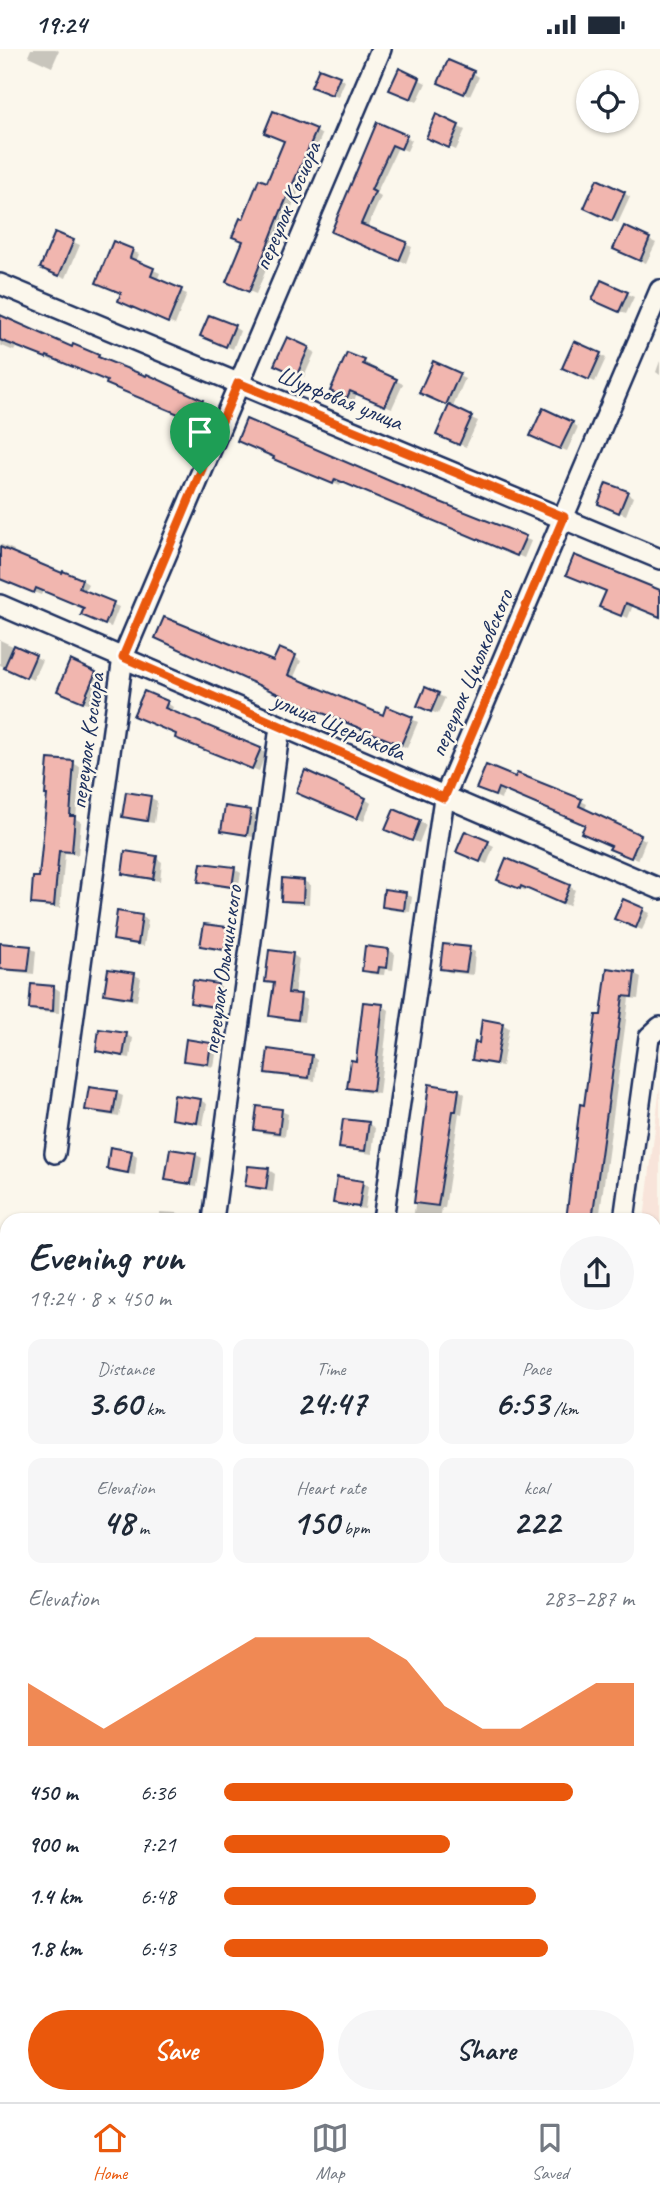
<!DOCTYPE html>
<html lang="en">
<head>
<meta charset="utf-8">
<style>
	:root { --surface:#fff; --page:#f6f6f7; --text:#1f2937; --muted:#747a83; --line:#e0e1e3; --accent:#ea580c }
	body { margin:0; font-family:Caveat,sans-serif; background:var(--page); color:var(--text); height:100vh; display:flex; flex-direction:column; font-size:26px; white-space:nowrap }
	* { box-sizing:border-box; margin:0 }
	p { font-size:23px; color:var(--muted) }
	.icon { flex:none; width:38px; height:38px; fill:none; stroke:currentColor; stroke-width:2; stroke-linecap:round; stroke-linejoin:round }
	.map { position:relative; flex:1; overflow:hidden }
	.details { position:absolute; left:0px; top:1164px; width:662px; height:891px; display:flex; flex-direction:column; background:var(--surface); border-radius:21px 21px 0 0; box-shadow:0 2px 5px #0004 }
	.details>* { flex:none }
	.tools { position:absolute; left:576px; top:21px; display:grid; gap:14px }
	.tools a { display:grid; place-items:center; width:63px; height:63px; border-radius:50%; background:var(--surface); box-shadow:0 2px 5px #0004; font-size:35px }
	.pin { position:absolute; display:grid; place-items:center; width:60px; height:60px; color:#fff; margin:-72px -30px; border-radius:50% 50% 50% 0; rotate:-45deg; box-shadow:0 0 7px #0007 }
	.pin .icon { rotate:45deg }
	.round { display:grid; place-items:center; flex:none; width:74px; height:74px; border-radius:37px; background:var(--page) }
	.summary { display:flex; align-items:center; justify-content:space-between; height:119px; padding:0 28px }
	h1 { font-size:38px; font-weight:800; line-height:52px }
	.figures { display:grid; grid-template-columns:repeat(3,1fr); gap:10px; height:119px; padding:7px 28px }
	.figures div { display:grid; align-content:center; border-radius:14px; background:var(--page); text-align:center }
	.figures b { font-size:35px; font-weight:800 }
	.figures small { font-size:19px; font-weight:400 }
	.figures p { font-size:19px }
	.chart { height:196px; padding:14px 28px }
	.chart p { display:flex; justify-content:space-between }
	.chart svg { width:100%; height:126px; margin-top:7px; fill:var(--accent); opacity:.7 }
	.cta { display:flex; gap:14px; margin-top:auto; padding:14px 28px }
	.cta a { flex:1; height:80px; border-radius:42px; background:var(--accent); color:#fff; font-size:28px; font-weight:800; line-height:80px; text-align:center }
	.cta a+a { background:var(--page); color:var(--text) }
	ul { padding:0 28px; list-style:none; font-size:23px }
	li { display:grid; grid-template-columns:112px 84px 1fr; align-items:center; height:52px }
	li i { height:18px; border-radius:9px; background:var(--accent) }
	.status { display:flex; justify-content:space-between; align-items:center; height:49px; padding:0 35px; background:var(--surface); direction:ltr }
	.status svg { height:19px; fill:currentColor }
	.dock { display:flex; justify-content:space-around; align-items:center; height:98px; border-top:2px solid var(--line); background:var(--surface); font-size:19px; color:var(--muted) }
	.dock a { display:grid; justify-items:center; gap:4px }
	.dock .selected { color:var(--accent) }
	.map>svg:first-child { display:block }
	.built { fill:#f8e4da }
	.green { fill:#b9e6a4; stroke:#6a8a81; stroke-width:2 }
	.shadow { fill:#0003 }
	.building { fill:#f1b6af; stroke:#1b2f5e; stroke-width:2 }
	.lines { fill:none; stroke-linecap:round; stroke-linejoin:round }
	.minor-casing { stroke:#1b2f5e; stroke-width:24 }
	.minor { stroke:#fbf7ec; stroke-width:19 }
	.route-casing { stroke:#fff; stroke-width:14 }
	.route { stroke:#ea580c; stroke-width:9 }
	.labels { text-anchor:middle; stroke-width:5; stroke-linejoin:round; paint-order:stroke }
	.street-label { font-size:24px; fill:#1b2f5e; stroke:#fbf7ec }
</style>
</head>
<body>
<div class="status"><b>19:24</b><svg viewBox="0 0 49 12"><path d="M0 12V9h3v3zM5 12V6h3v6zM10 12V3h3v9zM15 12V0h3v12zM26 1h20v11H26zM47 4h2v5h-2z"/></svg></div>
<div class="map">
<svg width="660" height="2053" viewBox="0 0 660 2053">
	<rect width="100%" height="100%" fill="#fbf7ec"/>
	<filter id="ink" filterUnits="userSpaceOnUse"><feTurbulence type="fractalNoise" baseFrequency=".0143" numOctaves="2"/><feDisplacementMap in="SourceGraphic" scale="14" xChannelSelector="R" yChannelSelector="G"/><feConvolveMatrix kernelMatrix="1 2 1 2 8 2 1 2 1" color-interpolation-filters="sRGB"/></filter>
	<g filter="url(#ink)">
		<polygon class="built" points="660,1037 660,1428 654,1428 654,1171 644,1171"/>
		<g class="green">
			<polygon points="38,2048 173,2048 174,2053 39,2053"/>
			<polygon points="270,2048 637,2048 643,2053 271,2053"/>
		</g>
		<g class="shadow">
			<polygon points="31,0 56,0 59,2 52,18 28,7"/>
			<polygon points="400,21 426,34 417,53 397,43"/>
			<polygon points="473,24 479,28 470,47 446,37"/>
			<polygon points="339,29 345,32 338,48 320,41"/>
			<polygon points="437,68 465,81 456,101 434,91"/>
			<polygon points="378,75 412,91 407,102 398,98 376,145 381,148 367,179 412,198 406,214 339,186"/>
			<polygon points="316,82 322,86 256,245 234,236 245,192 244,172 268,136"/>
			<polygon points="624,144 630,148 618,174 592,162"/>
			<polygon points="625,179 656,194 646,214 622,203"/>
			<polygon points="56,185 80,196 66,229 48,222"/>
			<polygon points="114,194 139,205 136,213 160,224 157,232 187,245 175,276 126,255"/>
			<polygon points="602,233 634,248 626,265 601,254"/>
			<polygon points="0,268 73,300 98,307 148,328 203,353 209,356 202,374 54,309 53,312 17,297 14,302 0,296"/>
			<polygon points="234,278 240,282 233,300 209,290"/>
			<polygon points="288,291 315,303 304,328 283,318"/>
			<polygon points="600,306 606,309 595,333 571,322"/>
			<polygon points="660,312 660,326 656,323"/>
			<polygon points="364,313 370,316 369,319 403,335 392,359 357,344 354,352 338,345"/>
			<polygon points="434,315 465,330 452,360 478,372 466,398 444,389 451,357 428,347"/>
			<polygon points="572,374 578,378 567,402 539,390"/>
			<polygon points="245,395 419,446 531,492 524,509 342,432 340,437"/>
			<polygon points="627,444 633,448 626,466 606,458"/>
			<polygon points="0,495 14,501 12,505 82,531 88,535 84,543 119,558 111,578 90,569 86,559 43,542 41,546 21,538 0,520"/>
			<polygon points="608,542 660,545 660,568 633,556 628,569 608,560"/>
			<polygon points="0,591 42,611 33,631 0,616"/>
			<polygon points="164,591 274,614 295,608 301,612 293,630 384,668 412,670 418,673 407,699"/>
			<polygon points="71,614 102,628 90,655 65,645"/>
			<polygon points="426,640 445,649 438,665 425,660"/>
			<polygon points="167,654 173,658 171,663 266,704 259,722 183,692 178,685 142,670"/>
			<polygon points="73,714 80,718 76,770 81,773 78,806 65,804 60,859 39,857 33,854"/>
			<polygon points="487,718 581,752 587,755 584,762 646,791 638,811 618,802 586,776 505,741 501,750 484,742"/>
			<polygon points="304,747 365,750 371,754 364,772"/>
			<polygon points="151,749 157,752 154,774 131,771 124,767"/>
			<polygon points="395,762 426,776 419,794 394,783"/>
			<polygon points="250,763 257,767 253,788 230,784 223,781"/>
			<polygon points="488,794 494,797 487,815 464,806"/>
			<polygon points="156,809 162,813 160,832 130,828 123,824"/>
			<polygon points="234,820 241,824 238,840 206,836 200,832"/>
			<polygon points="304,832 310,836 309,855 289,854 283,851"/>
			<polygon points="505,833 569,837 575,841 569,857 527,840 526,842"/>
			<polygon points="406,845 412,848 410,863 390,861 384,857"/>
			<polygon points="624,852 650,864 642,881 623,873"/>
			<polygon points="142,868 148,871 144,897 121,894 115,890"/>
			<polygon points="227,880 234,884 231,903 208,900 202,896"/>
			<polygon points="0,896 30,899 36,902 34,925 0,921"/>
			<polygon points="469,900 475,903 473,926 448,923 442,919"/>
			<polygon points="389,901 395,905 393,921 385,920 384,926 370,925 364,921"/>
			<polygon points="271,903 293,906 299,910 294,946 307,951 304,973 278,970 271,966 275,936 267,932"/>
			<polygon points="635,925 641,928 638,950 629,949 599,1171 566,1171 602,968"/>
			<polygon points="134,926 141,929 137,952 113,948 106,944"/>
			<polygon points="218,937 224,940 221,961 198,957 192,954"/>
			<polygon points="54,938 60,942 59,964 37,963 31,959"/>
			<polygon points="383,957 389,961 379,1045 356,1042 349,1038"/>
			<polygon points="502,975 509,979 502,1017 480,1014 474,1010 480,996"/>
			<polygon points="126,986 133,989 130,1009 104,1005 98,1002"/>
			<polygon points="211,995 217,999 214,1018 191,1014 185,1011"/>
			<polygon points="311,1007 317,1011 315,1032 273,1026 267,1023"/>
			<polygon points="431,1037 459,1041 465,1045 462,1065 459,1064 445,1159 442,1159 440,1171 413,1171"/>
			<polygon points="116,1044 123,1047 119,1068 94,1064 87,1060"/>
			<polygon points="200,1051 207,1055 203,1076 179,1072 172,1069"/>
			<polygon points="281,1062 288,1065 285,1087 262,1084 256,1080"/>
			<polygon points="369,1075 375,1079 372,1105 347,1101 341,1098"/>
			<polygon points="131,1103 137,1107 135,1126 115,1123 108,1120"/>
			<polygon points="195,1105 202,1109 197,1137 173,1133 167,1130"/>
			<polygon points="269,1121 275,1125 273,1143 253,1140 247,1137"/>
			<polygon points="362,1133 368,1137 365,1160 341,1157 335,1153"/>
			<polygon points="160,1163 178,1164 184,1168 184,1171 153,1171 160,1168"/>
			<polygon points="659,1317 660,1317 660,1339 656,1336"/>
			<polygon points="655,1386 660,1387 660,1404 654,1401"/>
			<polygon points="654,1505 660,1506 660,1537 654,1537"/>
			<polygon points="654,1744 660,1745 660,1771 654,1770"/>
			<polygon points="0,1941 2,1963 0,1963"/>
		</g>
		<g class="building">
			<polygon points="448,11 474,22 464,45 438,34"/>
			<polygon points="319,19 340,27 332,46 311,38"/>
			<polygon points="399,19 420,29 411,50 389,41"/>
			<polygon points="273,62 317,80 281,162 249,243 226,233 243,192 232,188 240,169 243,170 259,130 267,133 284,92 264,84"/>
			<polygon points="436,65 459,76 449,99 426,89"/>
			<polygon points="377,73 407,86 401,100 392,96 371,141 375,143 361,175 407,193 399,212 331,183"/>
			<polygon points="597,130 625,143 612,172 584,159"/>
			<polygon points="624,177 650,189 640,212 613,200"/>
			<polygon points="55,183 74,191 59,227 40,219"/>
			<polygon points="113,192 133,200 130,209 154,219 151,227 182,240 168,274 118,252 121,244 96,234"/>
			<polygon points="601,231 628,243 619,263 592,251"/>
			<polygon points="0,266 72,298 73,295 99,306 98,308 146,327 147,325 203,351 195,372 106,335 107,332 47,307 46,309 0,291"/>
			<polygon points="209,266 235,276 226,298 200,287"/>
			<polygon points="287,288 309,298 297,326 274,316"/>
			<polygon points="574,292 601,304 589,331 562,319"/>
			<polygon points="347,304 365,311 363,315 397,330 385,357 350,342 347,349 330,342"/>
			<polygon points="433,312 460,324 446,356 419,344"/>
			<polygon points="449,356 472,367 459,396 436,386"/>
			<polygon points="543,359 573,373 560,400 530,387"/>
			<polygon points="246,370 420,445 526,487 517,507 335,430 333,435 273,410 274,408 237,392"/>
			<polygon points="606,434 628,442 619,464 598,455"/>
			<polygon points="0,498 62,524 63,522 82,530 79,539 114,553 105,576 81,566 84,559 36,539 34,544 0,530"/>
			<polygon points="574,506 660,541 660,568 626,554 621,567 599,558 606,542 566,526"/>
			<polygon points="164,568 273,612 279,599 296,606 288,626 383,666 386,657 413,668 401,696 298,654 155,589"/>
			<polygon points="14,596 36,606 26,629 4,619"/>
			<polygon points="70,611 96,623 83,653 57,642"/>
			<polygon points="425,638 439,644 431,663 417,657"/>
			<polygon points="144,642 168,652 165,659 261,699 252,720 175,689 176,685 133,667"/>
			<polygon points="48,710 74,712 70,767 75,767 72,803 59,802 54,857 31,855 33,828 39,828 47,746 45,746"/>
			<polygon points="486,716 515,728 517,724 582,750 579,757 641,786 631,809 609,800 611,797 581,784 585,776 498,739 495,747 476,740"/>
			<polygon points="305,721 366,749 357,770 296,744"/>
			<polygon points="126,743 151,747 147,772 122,768"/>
			<polygon points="225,757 251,761 247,786 221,782"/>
			<polygon points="394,760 420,771 412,792 385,781"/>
			<polygon points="465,782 489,792 480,813 456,803"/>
			<polygon points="125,802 157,807 153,830 122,825"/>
			<polygon points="506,809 570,836 562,855 521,837 520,840 497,831"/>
			<polygon points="201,814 235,818 232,838 198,833"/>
			<polygon points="282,829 304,831 303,853 281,852"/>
			<polygon points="384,840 406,843 404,861 382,858"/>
			<polygon points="623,850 644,859 636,879 614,870"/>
			<polygon points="117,862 142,866 138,895 113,891"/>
			<polygon points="204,875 228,878 225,901 200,897"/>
			<polygon points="0,894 31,897 28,922 0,920"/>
			<polygon points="443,895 470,898 466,923 440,920"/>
			<polygon points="365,897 389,900 387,919 379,918 378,924 362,922"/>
			<polygon points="269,901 293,904 288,944 301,945 298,971 269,967 274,934 265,933"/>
			<polygon points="607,919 635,923 632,948 623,947 592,1171 566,1171 580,1055 584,1056 596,966 601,966"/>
			<polygon points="108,920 135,924 131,949 104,945"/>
			<polygon points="193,931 218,935 215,958 190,954"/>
			<polygon points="31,935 54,937 53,962 29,960"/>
			<polygon points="363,953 383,955 373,1042 347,1039 351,1011 356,1012"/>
			<polygon points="482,970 503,974 496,1015 472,1011 475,993 479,994"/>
			<polygon points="99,980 127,984 123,1007 96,1002"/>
			<polygon points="186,990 211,994 208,1015 183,1012"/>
			<polygon points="268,1000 312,1006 309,1029 265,1024"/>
			<polygon points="429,1035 459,1040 456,1062 453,1062 438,1157 414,1154"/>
			<polygon points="89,1038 117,1042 113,1065 85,1061"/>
			<polygon points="174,1046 201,1050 197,1074 171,1070"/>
			<polygon points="257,1057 282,1060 279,1084 254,1081"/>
			<polygon points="343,1070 369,1073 365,1102 339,1099"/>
			<polygon points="110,1098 132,1102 128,1124 107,1120"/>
			<polygon points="170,1100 196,1104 191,1135 165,1131"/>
			<polygon points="248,1117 269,1119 266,1140 245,1137"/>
			<polygon points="337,1128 363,1132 359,1158 333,1154"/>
		</g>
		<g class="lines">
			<g class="minor-casing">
				<g id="minor">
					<polyline points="0,235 660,510"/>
					<polyline points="0,556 660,840"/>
					<polyline points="55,1104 123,608 381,0"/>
					<polyline points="213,1171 280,678"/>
					<polyline points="383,1171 444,749 660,241"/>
					<polyline points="624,1171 649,988 660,978"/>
					<polyline points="654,1458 660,1458"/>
					<polyline points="0,1526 7,1523"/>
					<polyline points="654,1805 660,1805"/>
					<polyline points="0,1814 7,1812"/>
				</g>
			</g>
			<use href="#minor" class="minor"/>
		</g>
	</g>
	<g class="lines" filter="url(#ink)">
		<g class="route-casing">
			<polygon id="route" points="238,334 564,468 444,749 123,608"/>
		</g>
		<use href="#route" class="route"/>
	</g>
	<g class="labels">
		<g class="street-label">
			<text transform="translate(287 157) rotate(-67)" y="8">переулок Косиора</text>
			<text transform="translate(340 349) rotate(22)" y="8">Шурфовая улица</text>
			<text transform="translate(471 624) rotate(-67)" y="8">переулок Циолковского</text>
			<text transform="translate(339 677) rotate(23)" y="8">улица Щербакова</text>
			<text transform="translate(87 692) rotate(-82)" y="8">переулок Косиора</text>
			<text transform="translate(222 921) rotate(-82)" y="8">переулок Ольминского</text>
		</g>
	</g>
</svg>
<div class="tools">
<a><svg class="icon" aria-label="locate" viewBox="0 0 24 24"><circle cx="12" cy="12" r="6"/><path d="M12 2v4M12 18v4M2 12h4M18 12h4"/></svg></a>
</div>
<div class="pin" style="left:200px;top:425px;background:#1e9e55"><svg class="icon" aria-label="arrive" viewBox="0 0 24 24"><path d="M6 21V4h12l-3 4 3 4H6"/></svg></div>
<section class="details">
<div class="summary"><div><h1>Evening run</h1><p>19:24 · 8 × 450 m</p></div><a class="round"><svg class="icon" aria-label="share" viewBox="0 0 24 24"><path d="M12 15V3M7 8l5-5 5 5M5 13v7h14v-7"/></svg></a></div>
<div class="figures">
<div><p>Distance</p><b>3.60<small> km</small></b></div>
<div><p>Time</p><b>24:47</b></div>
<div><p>Pace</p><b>6:53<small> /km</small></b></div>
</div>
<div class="figures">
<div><p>Elevation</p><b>48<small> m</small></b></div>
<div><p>Heart rate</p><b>150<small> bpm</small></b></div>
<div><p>kcal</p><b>222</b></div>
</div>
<div class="chart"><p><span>Elevation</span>283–287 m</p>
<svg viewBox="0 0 160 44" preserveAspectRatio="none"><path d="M0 44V22L10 30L20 38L30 30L40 22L50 14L60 6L70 6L80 6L90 6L100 14L110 30L120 38L130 38L140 30L150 22L160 22V44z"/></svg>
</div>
<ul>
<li><b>450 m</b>6:36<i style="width:85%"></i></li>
<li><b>900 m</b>7:21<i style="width:55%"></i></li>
<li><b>1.4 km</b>6:48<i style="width:76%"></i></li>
<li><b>1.8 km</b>6:43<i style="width:79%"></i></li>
</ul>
<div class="cta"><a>Save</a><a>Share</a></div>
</section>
</div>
<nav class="dock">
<a class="selected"><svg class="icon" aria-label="home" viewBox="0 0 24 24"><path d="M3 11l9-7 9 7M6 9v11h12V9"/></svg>Home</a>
<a><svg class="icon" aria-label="map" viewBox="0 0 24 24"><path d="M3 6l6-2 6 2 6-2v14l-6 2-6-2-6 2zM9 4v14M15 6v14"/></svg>Map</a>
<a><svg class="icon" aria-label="saved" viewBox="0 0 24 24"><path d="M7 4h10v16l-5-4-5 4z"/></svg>Saved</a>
</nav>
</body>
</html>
